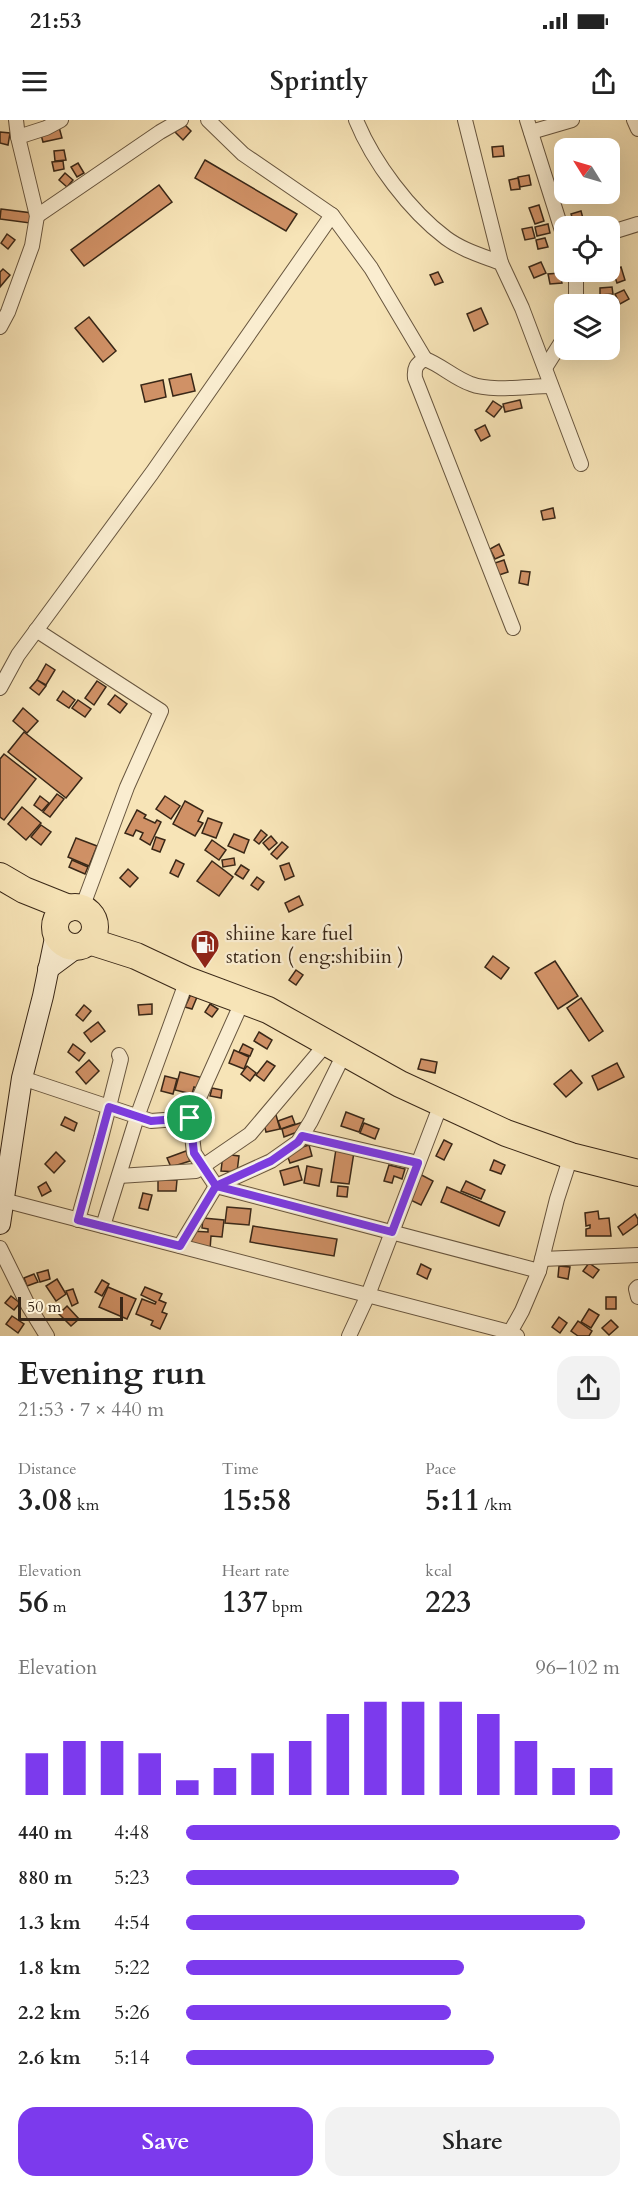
<!DOCTYPE html>
<html lang="en">
<head>
<meta charset="utf-8">
<style>
	:root { --surface:#fff; --page:#f2f2f2; --text:#222; --muted:#767676; --accent:#7c3aed }
	body { margin:0; font-family:Cardo,serif; background:var(--page); color:var(--text); height:100vh; display:flex; flex-direction:column; font-size:22px; white-space:nowrap }
	* { box-sizing:border-box; margin:0 }
	p { font-size:20px; color:var(--muted) }
	.icon { flex:none; width:33px; height:33px; fill:none; stroke:currentColor; stroke-width:2; stroke-linecap:round; stroke-linejoin:round }
	.map { position:relative; height:1216px; overflow:hidden }
	.drawer { display:flex; flex-direction:column; background:var(--surface); flex:1 }
	.drawer>* { flex:none }
	.needle { width:39px; rotate:307deg }
	.controls { position:absolute; left:554px; top:18px; display:grid; gap:12px }
	.controls a { display:grid; place-items:center; width:66px; height:66px; border-radius:12px; background:var(--surface); box-shadow:0 6px 24px #0002; font-size:30px }
	.scale { position:absolute; left:18px; bottom:15px; width:105px; box-sizing:border-box; padding-left:6px; border:3px solid #392717; border-top:0; font-size:16px; line-height:21px; white-space:nowrap; color:#392717; -webkit-text-stroke:4px #faedd0; paint-order:stroke }
	.pin { position:absolute; display:grid; place-items:center; width:51px; height:51px; color:#fff; margin:-26px; border:3px solid #fff; border-radius:50%; box-shadow:0 2px 6px #0007 }
	.round { display:grid; place-items:center; flex:none; width:63px; height:63px; border-radius:18px; background:var(--page) }
	.head { display:flex; align-items:center; justify-content:space-between; height:102px; padding:0 18px }
	h1 { font-size:33px; font-weight:800; line-height:45px }
	.metrics { display:grid; grid-template-columns:repeat(3,1fr); gap:9px; height:102px; padding:6px 18px }
	.metrics div { display:grid; align-content:center }
	.metrics b { font-size:30px; font-weight:800 }
	.metrics small { font-size:16px; font-weight:400 }
	.metrics p { font-size:16px }
	.chart { height:168px; padding:12px 18px }
	.chart p { display:flex; justify-content:space-between }
	.chart svg { width:100%; height:108px; margin-top:6px; stroke:var(--accent); stroke-width:6 }
	.button { display:flex; gap:12px; margin-top:auto; padding:12px 18px }
	.button a { flex:1; height:69px; border-radius:18px; background:var(--accent); color:#fff; font-size:24px; font-weight:800; line-height:69px; text-align:center }
	.button a+a { background:var(--page); color:var(--text) }
	ul { padding:0 18px; list-style:none; font-size:20px }
	li { display:grid; grid-template-columns:96px 72px 1fr; align-items:center; height:45px }
	li i { height:15px; border-radius:8px; background:var(--accent) }
	.status { display:flex; justify-content:space-between; align-items:center; height:42px; padding:0 30px; background:var(--surface); direction:ltr }
	.status svg { height:16px; fill:currentColor }
	header { display:flex; justify-content:space-between; align-items:center; height:78px; padding:0 18px; background:var(--surface); font-size:27px; font-weight:800 }
	.map>svg:first-child { display:block }
	.building { fill:#d09166; stroke:#392717; stroke-width:1.5 }
	.lines { fill:none; stroke-linecap:round; stroke-linejoin:round }
	.street-casing { stroke:#68563f; stroke-width:16 }
	.secondary-casing { stroke:#392717; stroke-width:22 }
	.highway-casing { stroke:#392717; stroke-width:28 }
	.street { stroke:#faedd0; stroke-width:14 }
	.secondary { stroke:#faedd0; stroke-width:20 }
	.highway { stroke:#f7e4b7; stroke-width:26 }
	.route-casing { stroke:#fff; stroke-width:12 }
	.route { stroke:#7c3aed; stroke-width:8 }
	.labels { text-anchor:middle; stroke-width:4.5; stroke-linejoin:round; paint-order:stroke }
	.poi-label { font-size:20px; fill:#392717; stroke:#faedd0; text-anchor:start }
</style>
</head>
<body>
<div class="status"><b>21:53</b><svg viewBox="0 0 49 12"><path d="M0 12V9h3v3zM5 12V6h3v6zM10 12V3h3v9zM15 12V0h3v12zM26 1h20v11H26zM47 4h2v5h-2z"/></svg></div>
<header><svg class="icon" aria-label="menu" viewBox="0 0 24 24"><path d="M4 6h16M4 12h16M4 18h16"/></svg>Sprintly<svg class="icon" aria-label="share" viewBox="0 0 24 24"><path d="M12 15V3M7 8l5-5 5 5M5 13v7h14v-7"/></svg></header>
<div class="map">
<svg width="638" height="1216" viewBox="0 0 638 1216">
	<rect width="100%" height="100%" fill="#f7e4b7"/>
	<filter id="stains"><feTurbulence type="fractalNoise" baseFrequency=".00333" numOctaves="4"/><feColorMatrix values="0 0 0 0 .2 0 0 0 0 .09 0 0 0 0 .02 0 0 0 .5 -.17"/></filter>
	<radialGradient id="worn" r=".72"><stop offset=".6" stop-color="#630" stop-opacity="0"/><stop offset="1" stop-color="#630" stop-opacity=".3"/></radialGradient>
	<g class="building">
		<polygon points="183,3 191,11 183,20 175,12"/>
		<polygon points="59,7 62,18 43,22 40,11"/>
		<polygon points="0,12 10,13 8,25 0,23"/>
		<polygon points="503,26 504,36 493,37 492,27"/>
		<polygon points="64,30 66,40 55,41 54,31"/>
		<polygon points="205,40 297,94 286,111 195,58"/>
		<polygon points="63,41 64,49 54,51 52,42"/>
		<polygon points="78,43 84,53 77,57 71,47"/>
		<polygon points="65,53 73,60 67,67 59,60"/>
		<polygon points="529,55 531,65 520,67 518,57"/>
		<polygon points="518,58 520,69 511,70 509,60"/>
		<polygon points="159,65 172,82 84,146 71,130"/>
		<polygon points="539,85 544,101 535,104 529,88"/>
		<polygon points="1,89 32,93 30,103 0,99"/>
		<polygon points="581,91 585,106 575,106 571,94"/>
		<polygon points="548,104 550,113 537,116 535,107"/>
		<polygon points="532,107 535,118 525,120 522,109"/>
		<polygon points="7,114 15,120 8,129 1,123"/>
		<polygon points="545,118 548,127 538,129 536,120"/>
		<polygon points="541,142 546,153 534,158 529,147"/>
		<polygon points="621,147 625,160 617,163 613,151"/>
		<polygon points="3,149 10,155 0,167 0,152"/>
		<polygon points="438,152 443,162 435,165 430,155"/>
		<polygon points="560,153 562,163 550,164 548,154"/>
		<polygon points="612,167 613,174 600,175 600,168"/>
		<polygon points="624,170 629,179 620,184 615,174"/>
		<polygon points="481,188 488,204 474,211 467,194"/>
		<polygon points="89,197 116,231 103,242 75,208"/>
		<polygon points="191,254 195,271 173,276 169,259"/>
		<polygon points="163,260 166,277 145,282 141,265"/>
		<polygon points="520,280 522,288 505,292 503,284"/>
		<polygon points="493,281 502,287 494,297 486,291"/>
		<polygon points="485,305 490,316 481,321 475,310"/>
		<polygon points="553,388 555,398 543,400 541,391"/>
		<polygon points="499,424 504,435 495,439 490,429"/>
		<polygon points="504,440 508,452 499,455 495,443"/>
		<polygon points="521,451 530,452 528,465 519,463"/>
		<polygon points="46,544 55,550 46,565 37,560"/>
		<polygon points="37,560 46,566 39,575 30,568"/>
		<polygon points="97,561 106,567 94,585 85,578"/>
		<polygon points="63,571 75,580 69,588 57,580"/>
		<polygon points="115,575 127,584 120,593 108,584"/>
		<polygon points="78,580 91,589 85,597 72,588"/>
		<polygon points="23,588 38,601 27,613 13,601"/>
		<polygon points="24,612 82,658 66,678 8,632"/>
		<polygon points="4,634 36,659 4,700 0,697 0,639"/>
		<polygon points="57,674 64,679 50,697 43,692"/>
		<polygon points="40,676 49,683 42,691 34,685"/>
		<polygon points="165,676 180,686 171,699 156,689"/>
		<polygon points="185,681 203,691 198,701 203,703 195,716 173,704"/>
		<polygon points="22,687 41,703 26,720 8,704"/>
		<polygon points="137,690 146,695 144,698 155,703 157,700 161,702 150,725 140,719 143,713 136,710 133,716 125,713"/>
		<polygon points="208,698 222,703 216,718 202,713"/>
		<polygon points="41,705 51,712 41,725 31,717"/>
		<polygon points="261,710 267,715 259,724 254,720"/>
		<polygon points="234,714 249,720 244,733 228,726"/>
		<polygon points="271,716 277,723 269,730 263,723"/>
		<polygon points="156,717 165,720 160,732 152,729"/>
		<polygon points="76,718 97,726 89,746 68,737"/>
		<polygon points="212,720 226,730 219,740 205,730"/>
		<polygon points="282,722 288,727 277,739 271,734"/>
		<polygon points="234,738 235,745 223,747 222,740"/>
		<polygon points="72,740 88,747 85,754 69,747"/>
		<polygon points="176,740 184,744 178,757 170,753"/>
		<polygon points="212,741 233,757 219,776 197,761"/>
		<polygon points="289,743 294,756 285,760 280,746"/>
		<polygon points="241,745 249,750 243,759 235,754"/>
		<polygon points="128,749 138,758 130,767 120,758"/>
		<polygon points="257,757 264,762 258,770 251,765"/>
		<polygon points="299,776 303,785 289,792 285,783"/>
		<polygon points="493,836 509,848 501,859 485,847"/>
		<polygon points="555,841 578,876 558,889 535,853"/>
		<polygon points="296,850 303,855 296,865 289,860"/>
		<polygon points="191,874 197,877 192,889 185,887"/>
		<polygon points="581,878 603,911 589,921 567,888"/>
		<polygon points="152,884 152,894 139,895 138,885"/>
		<polygon points="210,884 218,889 212,897 205,892"/>
		<polygon points="84,885 91,891 83,901 76,895"/>
		<polygon points="98,902 105,911 91,922 84,913"/>
		<polygon points="259,912 272,920 267,929 254,921"/>
		<polygon points="73,924 85,933 79,941 68,932"/>
		<polygon points="243,924 253,929 250,936 239,932"/>
		<polygon points="234,930 249,937 244,949 229,943"/>
		<polygon points="421,939 437,942 435,953 418,949"/>
		<polygon points="89,940 99,951 86,964 76,952"/>
		<polygon points="267,941 275,946 264,961 256,955"/>
		<polygon points="617,943 624,957 598,970 592,956"/>
		<polygon points="247,946 256,953 250,961 241,954"/>
		<polygon points="571,950 582,963 566,977 554,964"/>
		<polygon points="180,952 203,958 200,969 194,967 192,974 175,970"/>
		<polygon points="165,956 177,959 173,974 161,971"/>
		<polygon points="212,968 222,970 221,978 210,976"/>
		<polygon points="346,992 364,999 359,1012 341,1006"/>
		<polygon points="276,995 280,1009 266,1012 263,999"/>
		<polygon points="292,996 295,1004 281,1009 278,1001"/>
		<polygon points="65,997 77,1003 74,1011 61,1005"/>
		<polygon points="303,1002 305,1009 284,1017 282,1009"/>
		<polygon points="364,1003 379,1009 375,1019 360,1013"/>
		<polygon points="444,1020 452,1024 444,1040 436,1036"/>
		<polygon points="309,1025 312,1036 290,1043 286,1032"/>
		<polygon points="336,1029 354,1032 349,1064 331,1062"/>
		<polygon points="186,1031 190,1041 171,1047 167,1038"/>
		<polygon points="56,1032 65,1041 54,1053 45,1044"/>
		<polygon points="223,1034 239,1036 237,1052 221,1051"/>
		<polygon points="494,1040 505,1045 501,1054 490,1050"/>
		<polygon points="389,1045 405,1049 402,1059 394,1056 392,1063 384,1061"/>
		<polygon points="298,1046 302,1060 284,1065 280,1051"/>
		<polygon points="307,1046 322,1049 319,1066 304,1063"/>
		<polygon points="414,1051 433,1061 421,1085 402,1076"/>
		<polygon points="158,1060 177,1060 176,1071 158,1071"/>
		<polygon points="466,1061 485,1070 481,1079 461,1071"/>
		<polygon points="46,1062 51,1071 42,1076 38,1067"/>
		<polygon points="338,1066 348,1067 347,1077 337,1076"/>
		<polygon points="447,1067 505,1092 499,1106 441,1082"/>
		<polygon points="143,1073 152,1075 148,1090 139,1088"/>
		<polygon points="227,1087 251,1089 249,1105 225,1103"/>
		<polygon points="598,1091 599,1099 609,1098 611,1116 586,1116 586,1109 590,1108 590,1105 586,1106 585,1093"/>
		<polygon points="635,1094 638,1099 638,1104 623,1115 618,1107"/>
		<polygon points="203,1098 224,1100 222,1117 211,1116 210,1130 188,1128 190,1111 208,1112 208,1109 202,1108"/>
		<polygon points="253,1106 337,1119 334,1136 250,1122"/>
		<polygon points="589,1143 599,1150 593,1158 583,1151"/>
		<polygon points="421,1144 431,1149 427,1159 417,1154"/>
		<polygon points="559,1146 570,1147 568,1159 558,1157"/>
		<polygon points="48,1150 50,1159 40,1162 37,1153"/>
		<polygon points="34,1154 38,1162 27,1166 24,1158"/>
		<polygon points="57,1159 66,1174 56,1181 46,1166"/>
		<polygon points="102,1160 109,1164 102,1176 95,1172"/>
		<polygon points="108,1167 136,1179 127,1199 99,1187"/>
		<polygon points="145,1167 162,1174 159,1180 166,1183 162,1192 167,1194 160,1209 151,1205 153,1201 136,1194 142,1179 155,1184 156,1182 141,1175"/>
		<polygon points="73,1169 78,1183 72,1186 66,1171"/>
		<polygon points="11,1176 20,1183 14,1190 5,1183"/>
		<rect x="606" y="1177" width="10" height="12"/>
		<polygon points="67,1186 79,1199 71,1206 59,1194"/>
		<polygon points="589,1189 599,1195 591,1208 581,1202"/>
		<polygon points="12,1196 24,1204 18,1213 6,1204"/>
		<polygon points="559,1197 567,1203 560,1213 552,1207"/>
		<polygon points="611,1200 618,1207 609,1215 602,1208"/>
		<polygon points="578,1201 592,1211 589,1216 578,1216 571,1211"/>
	</g>
	<g class="lines">
		<g class="street-casing">
			<g id="street">
				<polyline points="208,0 243,34 332,95 371,148 425,239"/>
				<path d="M 356,0 C 373,42 410,91 446,118 C 462,130 483,136 501,143 L 522,188 L 581,344"/>
				<polyline points="465,0 501,143"/>
				<polyline points="527,0 564,117"/>
				<polyline points="634,0 638,9"/>
				<polyline points="531,12 572,0"/>
				<polyline points="18,17 46,8 61,0"/>
				<polyline points="37,96 160,12 181,0"/>
				<polyline points="609,113 638,104"/>
				<polyline points="574,152 576,158 576,184"/>
				<polyline points="0,207 8,192 32,126 37,96 18,17 16,0"/>
				<polyline points="545,248 564,218"/>
				<path d="M 513,508 L 415,258 C 414,248 416,244 425,239 C 441,245 454,258 471,264 C 491,272 529,266 551,266"/>
				<polyline points="36,510 161,591 127,667 82,788"/>
				<polyline points="0,568 18,535 152,353 332,95"/>
				<polyline points="22,958 151,1001 190,998 194,1033 216,1066 539,1151"/>
				<polyline points="190,998 243,880"/>
				<polyline points="302,1016 418,1043"/>
				<polyline points="119,1056 196,1051 250,1014 326,924"/>
				<polyline points="3,1080 509,1212 517,1216"/>
				<polyline points="78,1100 101,1018 121,939 119,935"/>
				<polyline points="103,1106 137,997 187,860"/>
				<polyline points="180,1126 216,1066 271,1041 298,1022 311,1001 344,934"/>
				<polyline points="0,1128 28,1185 47,1216"/>
				<polyline points="542,1139 638,1135"/>
				<polyline points="638,1167 636,1169 638,1177"/>
				<polyline points="349,1216 368,1175 441,984"/>
				<polyline points="508,1216 522,1191 539,1151 557,1079 571,1036"/>
			</g>
		</g>
		<g class="secondary-casing">
			<g id="secondary">
				<polyline points="48,849 79,826"/>
				<polyline points="0,1104 22,958 43,876 56,813"/>
			</g>
		</g>
		<g class="highway-casing">
			<g id="highway">
				<polyline points="0,756 24,770 69,788"/>
				<circle cx="75" cy="807" r="20"/>
				<polyline points="89,821 136,836 187,860 268,890 400,964 506,1013 571,1036 638,1053"/>
			</g>
		</g>
		<use href="#street" class="street"/>
		<use href="#secondary" class="secondary"/>
		<use href="#highway" class="highway"/>
	</g>
	<g class="lines">
		<g class="route-casing">
			<polyline id="route" points="190,998 151,1001 109,987 78,1100 180,1126 216,1066 271,1041 298,1022 302,1016 418,1043 392,1112 216,1066 194,1033 190,998"/>
		</g>
		<use href="#route" class="route"/>
	</g>
	<defs>
		<g id="fuel-pin" transform="scale(1.5)"><path d="M0 17L-7.5 6A9.5 9.5 0 1 1 7.5 6Z" fill="#8f2418" stroke="#faedd0"/><path d="M-5.5-6h7V0h2V4h1.3V-2.5L3-4.5l.8-.8L6-3V5H2.5V1h-1V6h-7ZM-4.2-4.7v3.2H.2V-4.7Z" fill="#fff"/></g>
	</defs>
	<g fill-rule="evenodd">
		<use href="#fuel-pin" x="205" y="824"/>
	</g>
	<g class="labels">
		<g class="poi-label">
			<text x="226" y="820">shiine kare fuel<tspan x="226" dy="23">station ( eng:shibiin )</tspan></text>
		</g>
	</g>
	<rect width="100%" height="100%" filter="url(#stains)"/>
	<rect width="100%" height="100%" fill="url(#worn)"/>
</svg>
<div class="controls">
<a><svg class="needle" viewBox="-14 -14 28 28"><path d="M0-13l5 13h-10z" fill="#e53935"/><path d="M0 13l5-13h-10z" fill="#767676"/></svg></a>
<a><svg class="icon" aria-label="locate" viewBox="0 0 24 24"><circle cx="12" cy="12" r="6"/><path d="M12 2v4M12 18v4M2 12h4M18 12h4"/></svg></a>
<a><svg class="icon" aria-label="layers" viewBox="0 0 24 24"><path d="M12 4l9 5-9 5-9-5zM3 14l9 5 9-5"/></svg></a>
</div>
<div class="scale">50 m</div>
<div class="pin" style="left:190px;top:998px;background:#1e9e55"><svg class="icon" aria-label="arrive" viewBox="0 0 24 24"><path d="M6 21V4h12l-3 4 3 4H6"/></svg></div>
</div>
<section class="drawer">
<div class="head"><div><h1>Evening run</h1><p>21:53 · 7 × 440 m</p></div><a class="round"><svg class="icon" aria-label="share" viewBox="0 0 24 24"><path d="M12 15V3M7 8l5-5 5 5M5 13v7h14v-7"/></svg></a></div>
<div class="metrics">
<div><p>Distance</p><b>3.08<small> km</small></b></div>
<div><p>Time</p><b>15:58</b></div>
<div><p>Pace</p><b>5:11<small> /km</small></b></div>
</div>
<div class="metrics">
<div><p>Elevation</p><b>56<small> m</small></b></div>
<div><p>Heart rate</p><b>137<small> bpm</small></b></div>
<div><p>kcal</p><b>223</b></div>
</div>
<div class="chart"><p><span>Elevation</span>96–102 m</p>
<svg viewBox="0 0 160 44" preserveAspectRatio="none"><path d="M5 44V27M15 44V22M25 44V22M35 44V27M45 44V38M55 44V33M65 44V27M75 44V22M85 44V11M95 44V6M105 44V6M115 44V6M125 44V11M135 44V22M145 44V33M155 44V33"/></svg>
</div>
<ul>
<li><b>440 m</b>4:48<i style="width:100%"></i></li>
<li><b>880 m</b>5:23<i style="width:63%"></i></li>
<li><b>1.3 km</b>4:54<i style="width:92%"></i></li>
<li><b>1.8 km</b>5:22<i style="width:64%"></i></li>
<li><b>2.2 km</b>5:26<i style="width:61%"></i></li>
<li><b>2.6 km</b>5:14<i style="width:71%"></i></li>
</ul>
<div class="button"><a>Save</a><a>Share</a></div>
</section>
</body>
</html>
